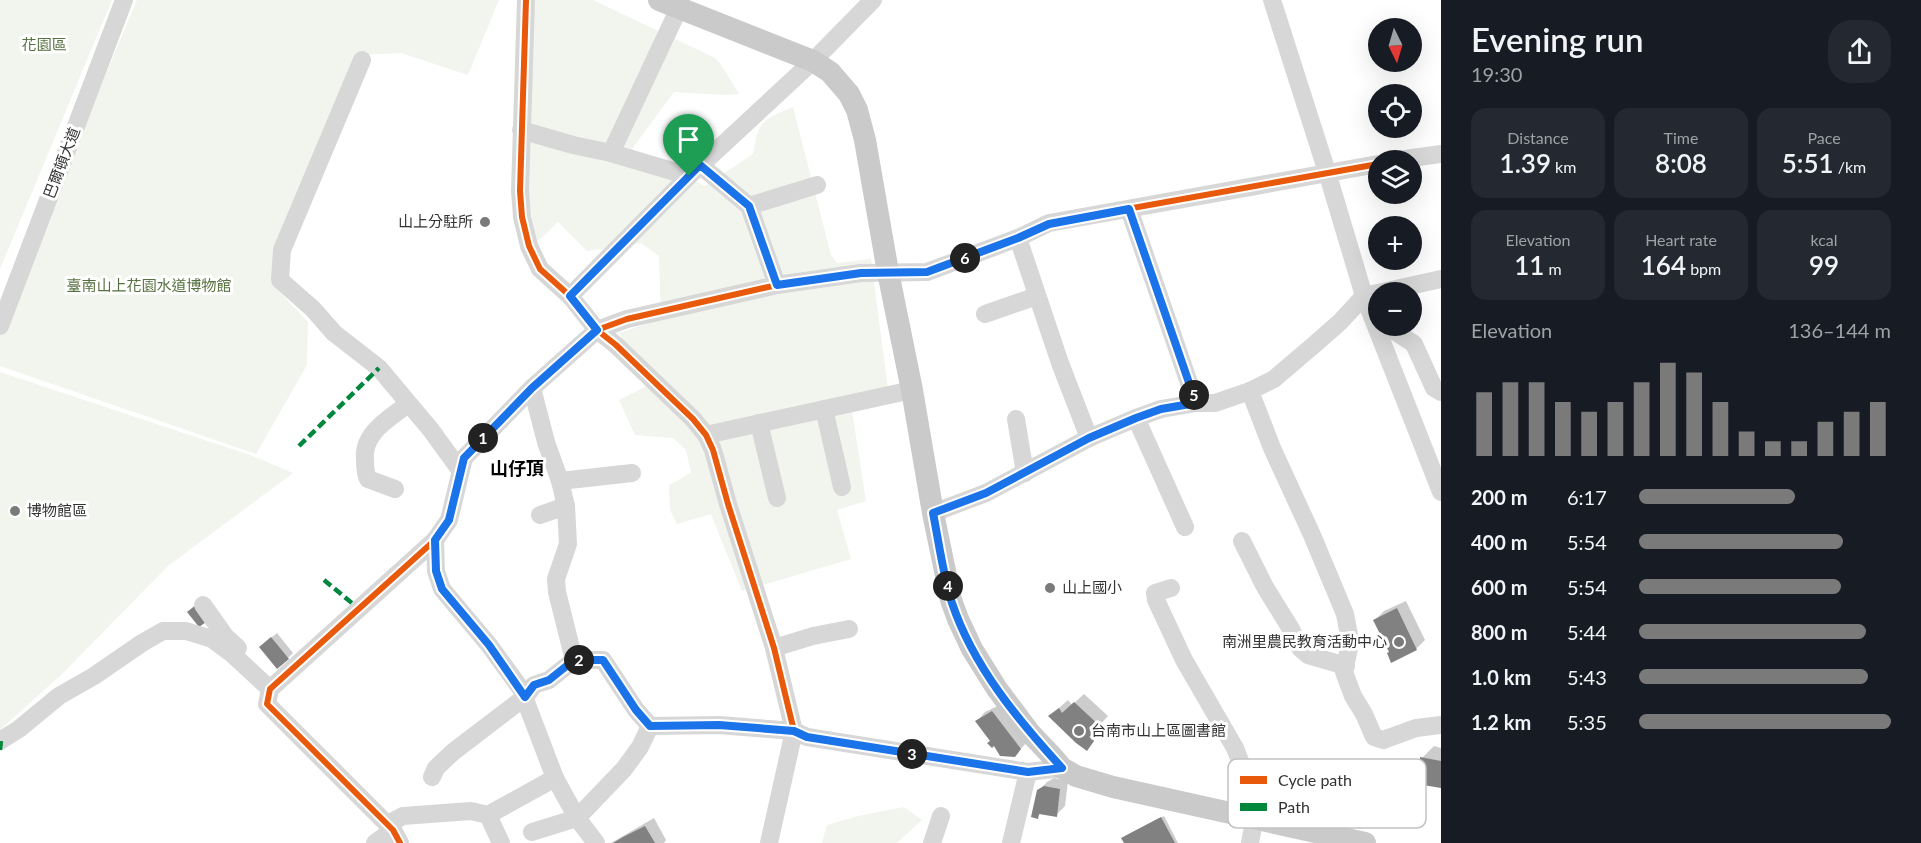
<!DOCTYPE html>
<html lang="en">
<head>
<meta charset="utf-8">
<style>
	:root { --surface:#171b24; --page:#242831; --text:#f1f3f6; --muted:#9ea1a6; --accent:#7a7a7a }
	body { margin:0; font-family:Lato,"Noto Sans TC",sans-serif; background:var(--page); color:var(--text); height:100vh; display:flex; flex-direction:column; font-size:22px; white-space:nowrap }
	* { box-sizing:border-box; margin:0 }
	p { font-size:20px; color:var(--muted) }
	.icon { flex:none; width:33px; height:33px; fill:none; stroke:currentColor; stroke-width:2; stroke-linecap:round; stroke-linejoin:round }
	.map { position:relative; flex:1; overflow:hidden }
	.side { display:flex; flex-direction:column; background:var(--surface); width:480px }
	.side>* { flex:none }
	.needle { width:39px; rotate:175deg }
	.tools { position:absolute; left:1368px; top:18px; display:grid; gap:12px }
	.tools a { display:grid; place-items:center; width:54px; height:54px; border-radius:50%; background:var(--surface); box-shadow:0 6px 24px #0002; font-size:30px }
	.pin { position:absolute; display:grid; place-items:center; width:51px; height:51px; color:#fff; margin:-62px -26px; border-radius:50% 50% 50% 0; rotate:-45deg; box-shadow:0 0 6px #0007 }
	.pin .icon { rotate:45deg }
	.km { position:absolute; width:30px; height:30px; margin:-15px; border-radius:50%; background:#222; color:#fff; font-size:16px; line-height:30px; text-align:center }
	.round { display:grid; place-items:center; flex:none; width:63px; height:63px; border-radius:24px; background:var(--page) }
	.headline { display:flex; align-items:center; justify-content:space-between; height:102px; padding:0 30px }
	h1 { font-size:33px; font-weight:600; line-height:45px }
	.stats { display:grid; grid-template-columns:repeat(3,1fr); gap:9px; height:102px; padding:6px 30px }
	.stats div { display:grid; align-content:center; border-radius:15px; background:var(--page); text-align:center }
	.stats b { font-size:26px; font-weight:600 }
	.stats small { font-size:16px; font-weight:400 }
	.stats p { font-size:16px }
	.chart { height:168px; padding:12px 30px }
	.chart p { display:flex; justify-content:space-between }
	.chart svg { width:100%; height:108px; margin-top:6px; stroke:var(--accent); stroke-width:6 }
	ul { padding:0 30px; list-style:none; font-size:20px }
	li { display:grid; grid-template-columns:96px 72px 1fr; align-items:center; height:45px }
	li i { height:15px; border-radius:8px; background:var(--accent) }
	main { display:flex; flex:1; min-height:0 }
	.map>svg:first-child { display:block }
	.green { fill:#f1f5ed }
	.shadow { fill:#0003 }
	.building { fill:#818181 }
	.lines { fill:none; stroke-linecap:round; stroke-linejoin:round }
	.minor { stroke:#d7d7d7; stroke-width:18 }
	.major { stroke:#cacaca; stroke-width:22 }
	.quiet { stroke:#00873e; stroke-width:4.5; stroke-dasharray:9 4.5; stroke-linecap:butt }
	.cycleway-casing { stroke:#fff; stroke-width:10 }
	.cycleway { stroke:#e8590c; stroke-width:6 }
	.route-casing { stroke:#fff; stroke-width:12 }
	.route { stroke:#1a73e8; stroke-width:8 }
	.poi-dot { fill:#7a7a7a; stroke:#fff; stroke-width:2 }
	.labels { text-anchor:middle; stroke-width:6; stroke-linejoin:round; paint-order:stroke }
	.park-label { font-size:15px; fill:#56703f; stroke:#fff }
	.street-label { font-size:15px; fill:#333; stroke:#fff }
	.poi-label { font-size:15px; fill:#333; stroke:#fff; text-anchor:start }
	.quarter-label { font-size:18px; font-weight:bold; fill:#000; stroke:#fff }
	.key { fill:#fff; stroke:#c2c2c2; stroke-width:1.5 }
	.key-label { font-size:16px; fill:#333 }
</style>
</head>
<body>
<main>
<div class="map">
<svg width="1441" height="843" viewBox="0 0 1441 843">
	<rect width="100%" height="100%" fill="#fff"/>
	<g class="green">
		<polygon points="0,0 112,0 0,269"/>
		<polygon points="137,0 499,0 468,75 401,53 360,55 273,285 308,322 307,365 256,454 0,366 0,324"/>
		<path d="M 528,0 L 593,0 L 715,58 L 722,66 L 739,94 L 725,95 L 674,92 L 632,149 L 705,186 L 753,154 C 758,121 762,120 793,107 L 831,255 L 837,263 L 871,259 L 889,397 L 851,404 L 866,501 L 837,510 L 851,559 L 742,591 L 711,514 L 677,524 L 670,510 L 669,485 L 691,473 L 686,450 L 673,438 L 635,435 L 619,400 L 649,385 L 619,333 L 661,319 L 659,256 L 641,243 L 587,251 L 558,222 L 536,243 L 526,181 Z"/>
		<polygon points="0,372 253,456 293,473 168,566 63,673 0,730"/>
		<polygon points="904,807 922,820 897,843 822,843 827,825 858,816"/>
	</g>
	<g class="shadow">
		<polygon points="1406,601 1425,640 1416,649 1390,652 1375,620 1384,611"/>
		<polygon points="277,633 293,653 288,658 267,641"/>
		<polygon points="1084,694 1108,716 1097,728 1102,731 1087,749 1050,716 1068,700 1072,705"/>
		<polygon points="1002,704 1029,740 1015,755 992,741 977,721 985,712"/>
		<polygon points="1434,746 1441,748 1441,786 1419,783 1422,758"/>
		<polygon points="1054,778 1068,781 1065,806 1056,815 1041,813 1037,817 1038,791 1047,782"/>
		<polygon points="1164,816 1178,843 1125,843 1125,836"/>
		<polygon points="654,818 666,840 664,843 611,843"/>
	</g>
	<g class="building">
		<polygon points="197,604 209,620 199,627 187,612"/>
		<polygon points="1397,608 1417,650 1391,663 1387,653 1389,652 1373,620"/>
		<polygon points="271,637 289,659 277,669 259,647"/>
		<polygon points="1074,702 1100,726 1089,737 1094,741 1087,751 1076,743 1048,716 1059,708 1062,713"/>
		<polygon points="992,711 1021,749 1015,757 1000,756 994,746 992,748 987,743 990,741 975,721"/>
		<polygon points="1420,757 1441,761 1441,788 1417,784"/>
		<polygon points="1044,786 1060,789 1057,817 1039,814 1038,819 1031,817 1037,790"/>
		<polygon points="1161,817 1175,843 1124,843 1121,838"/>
		<polygon points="645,826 655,843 613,843 623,837"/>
	</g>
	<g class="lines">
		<g class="minor">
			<polyline points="526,0 520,191 522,217 529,246 540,269 570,296 597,330 616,345 693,419 706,435 713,450 728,504 774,648 794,731 807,737 1028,772 1062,768"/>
			<polyline points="1272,0 1327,172 1364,296 1441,492"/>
			<polyline points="362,60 282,250 280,280 313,309 334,333 379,368 431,430 460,470"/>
			<polyline points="521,130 573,145 611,153 689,176"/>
			<polyline points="611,153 679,8"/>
			<polyline points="1398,160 1441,154"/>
			<polyline points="700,165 749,206 777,285"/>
			<polyline points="749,206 817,185"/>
			<polyline points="1129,209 1196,403"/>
			<polyline points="1018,238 1060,363 1089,438"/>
			<polyline points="570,296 689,176 813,61 873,0"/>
			<polyline points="985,314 1037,296"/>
			<polyline points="0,326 124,0"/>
			<polyline points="1380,326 1396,332 1414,344 1434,388 1441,392"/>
			<polyline points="532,388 546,442 560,481 566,506 568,544 556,579 557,592 574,660"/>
			<polyline points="1250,391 1272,448 1312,535 1345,614 1349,635 1349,648 1344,672 1353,696 1364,714 1374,737 1383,740 1416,728 1441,725"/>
			<polyline points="824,409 842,487"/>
			<polyline points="1136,418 1185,527"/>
			<polyline points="1016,419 1025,473"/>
			<polyline points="759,423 777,498"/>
			<polyline points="706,435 912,390"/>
			<polyline points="560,481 632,473"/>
			<path d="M 395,489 L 368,479 C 365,473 365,467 365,460 C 362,433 389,419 408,404"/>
			<polyline points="933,513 986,493 1089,438 1136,418 1161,409 1196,403 1215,403 1250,391 1274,379 1315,344 1340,322 1364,296 1441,279"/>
			<polyline points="540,515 566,506"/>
			<polyline points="435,540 436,571 442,589 489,645 521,689 555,778 577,818 596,843"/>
			<polyline points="1242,541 1265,587 1291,629 1300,648 1308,655 1346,666"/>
			<polyline points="1171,588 1155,593 1156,600 1184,660 1235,748 1257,805 1250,843"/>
			<polyline points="203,605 225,636 238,648"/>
			<polyline points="774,648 813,636 849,629"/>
			<polyline points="0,741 19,729 59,696 94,676 142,643 163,631 186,631 212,639 231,653 270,689"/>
			<polyline points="432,777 436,768 453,752 525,697 534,685 549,680 574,660 603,660 636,710 650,726 719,725 794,731 769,843"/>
			<polyline points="488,815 555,778"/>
			<polyline points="388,824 403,816 471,811 488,815 501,843"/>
			<polyline points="532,832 577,818 624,769 640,747 650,726"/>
			<polyline points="375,843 393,830"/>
			<polyline points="400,843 393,830 267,704 270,689 435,540 449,520 464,458 532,388 597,330 627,319 777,285 861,273 927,272 1018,238 1049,223 1378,164"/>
			<polyline points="932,843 941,816"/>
			<polyline points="1011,843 1028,772"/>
		</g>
		<polyline class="major" points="659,0 813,61 830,72 849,94 857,110 865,140 888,272 912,390 933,513 951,600 958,619 972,649 997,689 1030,733 1050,754 1062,768 1076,776 1113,787 1365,843"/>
		<g class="quiet">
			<polyline points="299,446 379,368"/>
			<polyline points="324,580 358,608"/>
			<polyline points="0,750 1,740"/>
		</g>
		<g class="cycleway-casing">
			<g id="cycleway">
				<polyline points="526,0 520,191 522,217 529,246 540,269 570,296 597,330 616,345 693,419 706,435 713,450 728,504 774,648 794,731 807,737 1028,772 1062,768"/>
				<polyline points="400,843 393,830 267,704 270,689 435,540 449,520 464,458 532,388 597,330 627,319 777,285 861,273 927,272 1018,238 1049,223 1378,164"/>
			</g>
		</g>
		<use href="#cycleway" class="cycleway"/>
	</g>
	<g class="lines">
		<g class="route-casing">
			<path id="route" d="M 700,165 L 749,206 L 777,285 L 861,273 L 927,272 L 1018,238 L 1049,224 L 1129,209 L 1196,403 L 1161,409 L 1136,418 L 1089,438 L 986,493 L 933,513 C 939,543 943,575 952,603 C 973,666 1018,720 1062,768 L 1028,772 L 807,737 L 794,731 L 719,725 L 650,726 L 636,710 L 603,660 L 574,660 L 549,680 L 534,685 L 525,697 L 489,645 L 442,589 L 436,571 L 435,540 L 449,520 L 464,458 L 532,388 L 597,330 L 570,296 Z"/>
		</g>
		<use href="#route" class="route"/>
	</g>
	<g class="poi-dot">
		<circle cx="485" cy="222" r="6"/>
		<circle cx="15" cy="511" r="6"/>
		<circle cx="1050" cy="588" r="6"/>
		<circle cx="1399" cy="642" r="6"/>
		<circle cx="1079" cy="731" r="6"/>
	</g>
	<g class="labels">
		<g class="park-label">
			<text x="44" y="50">花園區</text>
			<text x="149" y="291">臺南山上花園水道博物館</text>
		</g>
		<g class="street-label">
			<text transform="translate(62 163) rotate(-69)" y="5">巴爾頓大道</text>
		</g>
		<g class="poi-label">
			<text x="473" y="227" text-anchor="end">山上分駐所</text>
			<text x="27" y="516">博物館區</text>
			<text x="1062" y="593">山上國小</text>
			<text x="1387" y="647" text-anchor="end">南洲里農民教育活動中心</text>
			<text x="1091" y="736">台南市山上區圖書館</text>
		</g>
		<g class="quarter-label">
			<text x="517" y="475">山仔頂</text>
		</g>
	</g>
	<rect x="1228" y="759" width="198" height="69" rx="9" class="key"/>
	<rect x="1240" y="776" width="27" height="8" fill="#e8590c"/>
	<rect x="1240" y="803" width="27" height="8" fill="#00873e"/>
	<g class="key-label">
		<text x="1278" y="786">Cycle path</text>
		<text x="1278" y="813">Path</text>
	</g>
</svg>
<div class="tools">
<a><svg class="needle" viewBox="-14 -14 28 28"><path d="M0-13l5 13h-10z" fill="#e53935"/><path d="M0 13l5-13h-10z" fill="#9ea1a6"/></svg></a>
<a><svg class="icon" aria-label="locate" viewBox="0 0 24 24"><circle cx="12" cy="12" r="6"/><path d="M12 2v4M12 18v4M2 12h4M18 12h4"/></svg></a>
<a><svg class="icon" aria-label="layers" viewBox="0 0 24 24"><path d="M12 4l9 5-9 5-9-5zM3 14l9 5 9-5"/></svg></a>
<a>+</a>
<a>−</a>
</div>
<div class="pin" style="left:689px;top:176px;background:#1e9e55"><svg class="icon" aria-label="arrive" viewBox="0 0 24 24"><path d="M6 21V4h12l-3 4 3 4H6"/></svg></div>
<b class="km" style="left:483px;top:438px">1</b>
<b class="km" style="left:579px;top:660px">2</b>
<b class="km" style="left:912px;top:754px">3</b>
<b class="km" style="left:948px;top:586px">4</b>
<b class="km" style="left:1194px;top:395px">5</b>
<b class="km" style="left:965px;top:258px">6</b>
</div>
<section class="side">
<div class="headline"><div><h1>Evening run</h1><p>19:30</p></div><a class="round"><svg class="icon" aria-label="share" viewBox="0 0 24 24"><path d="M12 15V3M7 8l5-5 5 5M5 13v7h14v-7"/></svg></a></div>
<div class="stats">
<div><p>Distance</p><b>1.39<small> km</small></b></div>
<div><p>Time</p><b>8:08</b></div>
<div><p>Pace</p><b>5:51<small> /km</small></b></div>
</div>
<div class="stats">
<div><p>Elevation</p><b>11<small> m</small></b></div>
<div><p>Heart rate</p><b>164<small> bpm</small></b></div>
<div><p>kcal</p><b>99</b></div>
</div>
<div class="chart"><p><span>Elevation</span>136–144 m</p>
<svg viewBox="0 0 160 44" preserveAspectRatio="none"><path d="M5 44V18M15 44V14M25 44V14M35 44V22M45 44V26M55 44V22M65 44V14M75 44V6M85 44V10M95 44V22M105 44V34M115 44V38M125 44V38M135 44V30M145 44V26M155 44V22"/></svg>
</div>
<ul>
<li><b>200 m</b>6:17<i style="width:62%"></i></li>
<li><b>400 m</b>5:54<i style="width:81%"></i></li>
<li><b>600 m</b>5:54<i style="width:80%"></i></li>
<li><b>800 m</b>5:44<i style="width:90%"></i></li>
<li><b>1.0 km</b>5:43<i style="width:91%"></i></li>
<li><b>1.2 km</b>5:35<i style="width:100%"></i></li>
</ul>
</section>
</main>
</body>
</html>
